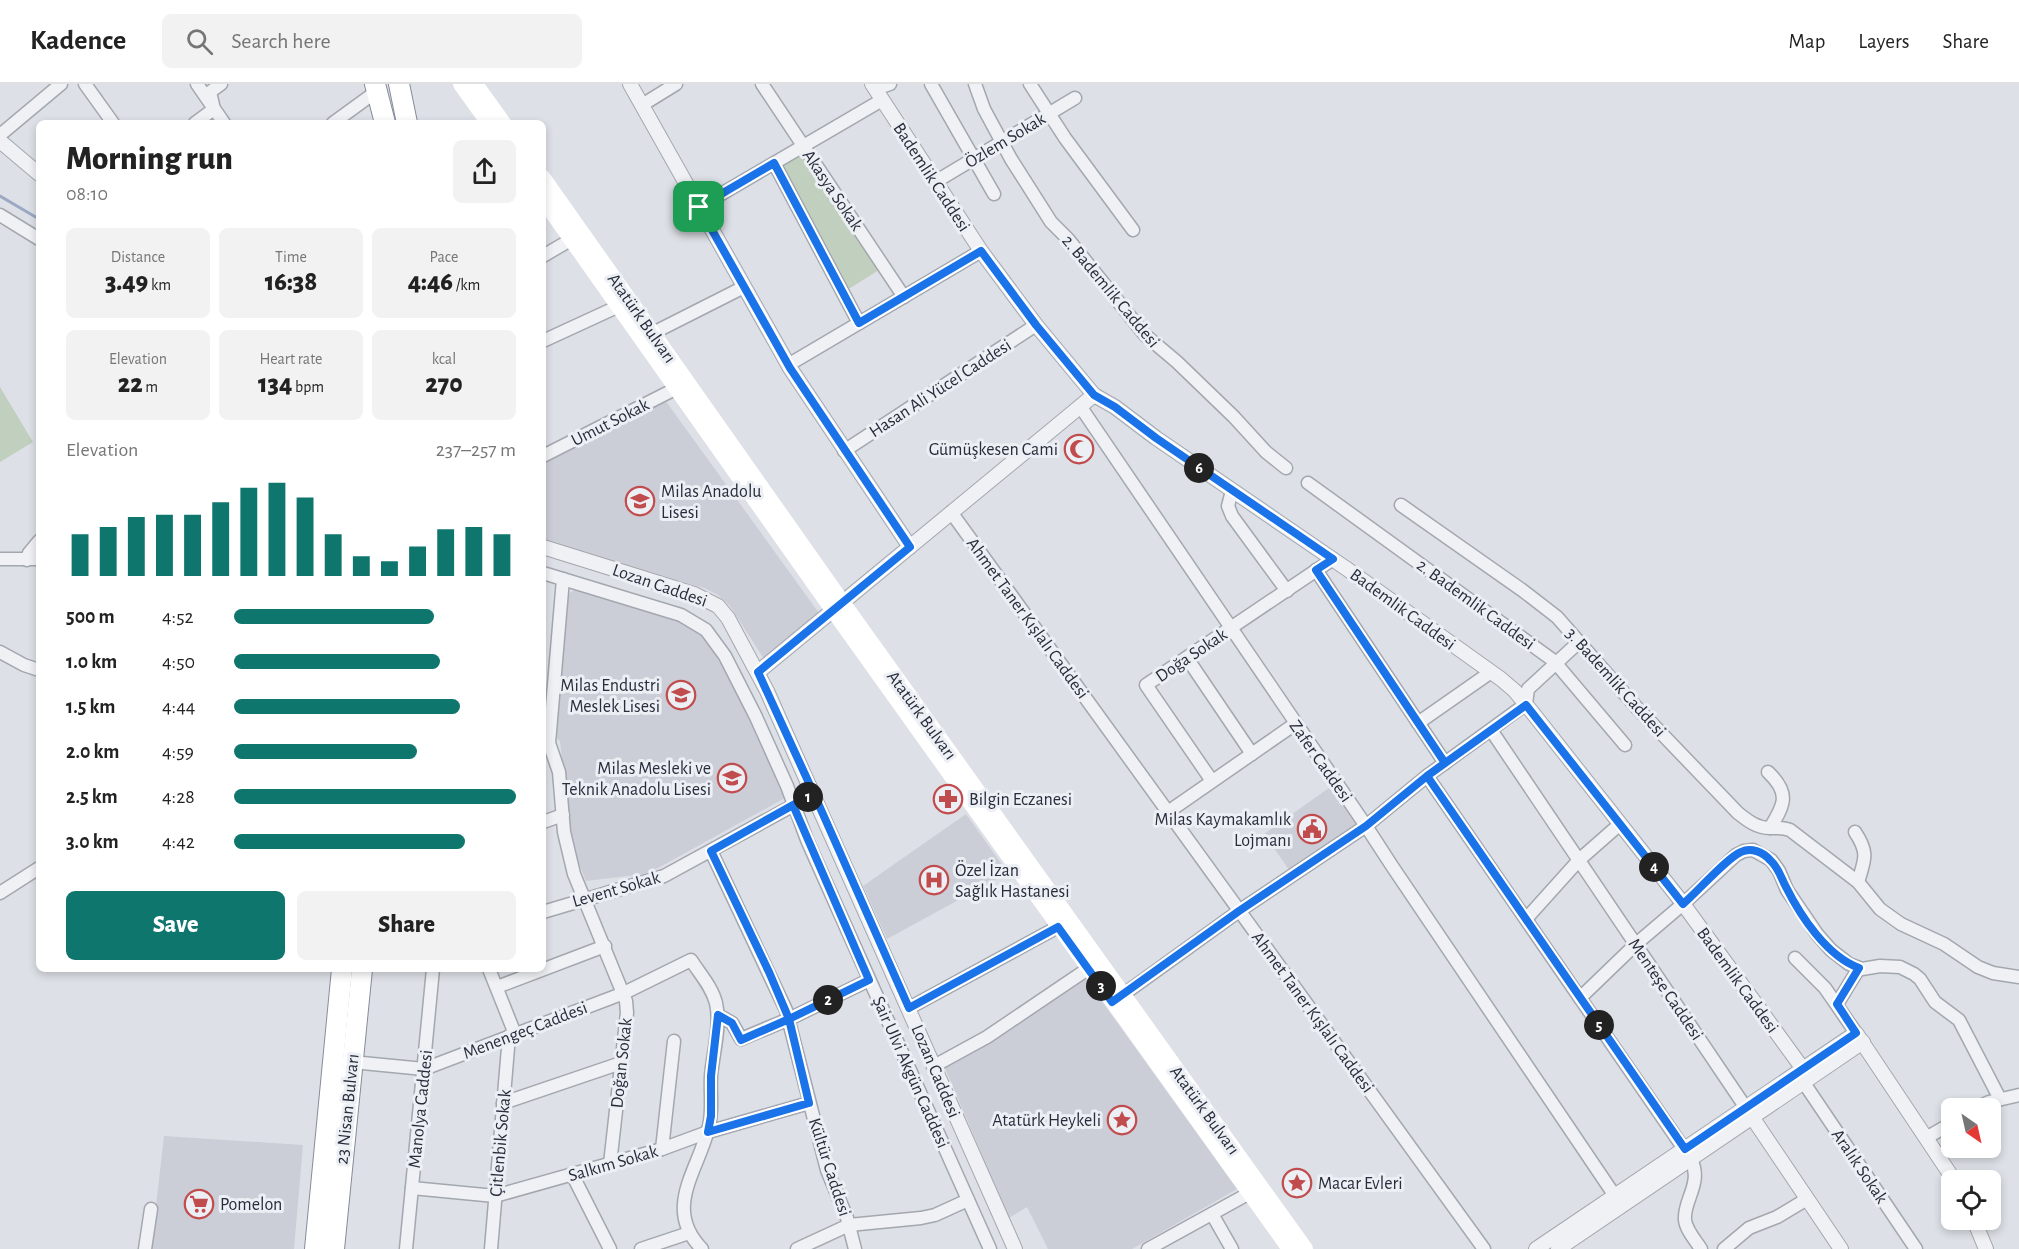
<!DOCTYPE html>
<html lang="en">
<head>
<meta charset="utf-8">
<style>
	:root { --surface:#fff; --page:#f2f2f2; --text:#222; --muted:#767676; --line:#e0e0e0; --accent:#0f766e }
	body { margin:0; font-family:"Alegreya Sans",sans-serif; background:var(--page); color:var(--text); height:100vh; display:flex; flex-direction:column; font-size:22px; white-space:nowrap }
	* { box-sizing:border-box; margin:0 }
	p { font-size:20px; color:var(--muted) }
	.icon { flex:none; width:33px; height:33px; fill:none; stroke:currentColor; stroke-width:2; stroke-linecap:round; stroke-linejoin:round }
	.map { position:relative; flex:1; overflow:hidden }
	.panel { position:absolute; left:36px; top:36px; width:510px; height:852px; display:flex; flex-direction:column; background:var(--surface); border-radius:9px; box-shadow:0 3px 9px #0003 }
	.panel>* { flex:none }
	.needle { width:39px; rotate:146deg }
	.buttons { position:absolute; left:1941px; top:1014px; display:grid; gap:12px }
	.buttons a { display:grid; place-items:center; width:60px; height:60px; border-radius:9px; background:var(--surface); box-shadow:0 3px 9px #0003; font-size:30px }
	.pin { position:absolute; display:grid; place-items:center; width:51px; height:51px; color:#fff; margin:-26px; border-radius:12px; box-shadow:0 3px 9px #0006 }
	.km { position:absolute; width:30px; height:30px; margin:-15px; border-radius:50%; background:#222; color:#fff; font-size:16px; line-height:30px; text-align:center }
	.round { display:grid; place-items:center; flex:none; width:63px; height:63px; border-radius:9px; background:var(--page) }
	.summary { display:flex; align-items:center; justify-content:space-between; height:102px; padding:0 30px }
	h1 { font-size:33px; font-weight:800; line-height:45px }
	.metrics { display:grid; grid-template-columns:repeat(3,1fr); gap:9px; height:102px; padding:6px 30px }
	.metrics div { display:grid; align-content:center; border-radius:9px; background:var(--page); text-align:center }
	.metrics b { font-size:26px; font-weight:800 }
	.metrics small { font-size:16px; font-weight:400 }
	.metrics p { font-size:16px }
	.chart { height:168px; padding:12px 30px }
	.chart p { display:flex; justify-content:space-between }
	.chart svg { width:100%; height:108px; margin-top:6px; stroke:var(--accent); stroke-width:6 }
	.cta { display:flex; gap:12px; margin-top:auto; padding:12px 30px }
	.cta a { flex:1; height:69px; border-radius:9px; background:var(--accent); color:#fff; font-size:24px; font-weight:800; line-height:69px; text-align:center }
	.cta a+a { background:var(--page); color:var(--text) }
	ul { padding:0 30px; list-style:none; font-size:20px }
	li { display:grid; grid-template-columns:96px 72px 1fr; align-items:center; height:45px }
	li i { height:15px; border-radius:8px; background:var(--accent) }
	header { display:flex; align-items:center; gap:36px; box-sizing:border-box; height:84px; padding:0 30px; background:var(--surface); border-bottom:2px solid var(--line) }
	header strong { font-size:28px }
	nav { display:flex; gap:33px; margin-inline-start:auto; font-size:21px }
	.search { width:420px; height:54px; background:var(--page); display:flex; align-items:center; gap:15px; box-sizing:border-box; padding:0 21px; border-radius:9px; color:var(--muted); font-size:22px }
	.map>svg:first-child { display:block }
	.built { fill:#ccced7 }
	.green { fill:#c1cfbf }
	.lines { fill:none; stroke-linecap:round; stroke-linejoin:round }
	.stream { stroke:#9ba9c3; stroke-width:3 }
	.minor-casing { stroke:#a3a7af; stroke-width:15 }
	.tertiary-casing { stroke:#a3a7af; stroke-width:16 }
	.trunk-casing { stroke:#868c9b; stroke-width:22 }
	.minor { stroke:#f0f1f4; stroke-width:12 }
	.tertiary { stroke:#f0f1f4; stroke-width:14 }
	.secondary { stroke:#fff; stroke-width:16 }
	.trunk { stroke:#fff; stroke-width:20 }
	.route-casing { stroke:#fff; stroke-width:12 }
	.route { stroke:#1a73e8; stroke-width:8 }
	.labels { text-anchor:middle; stroke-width:6; stroke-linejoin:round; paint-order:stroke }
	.street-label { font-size:18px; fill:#282d3b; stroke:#eceff4 }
	.poi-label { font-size:18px; fill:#282d3b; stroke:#eceff4; text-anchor:end }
</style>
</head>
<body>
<header>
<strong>Kadence</strong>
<div class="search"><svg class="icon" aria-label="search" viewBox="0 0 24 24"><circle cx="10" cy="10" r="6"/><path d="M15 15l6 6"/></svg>Search here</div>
<nav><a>Map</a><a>Layers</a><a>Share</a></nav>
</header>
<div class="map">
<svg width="2019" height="1165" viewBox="0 0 2019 1165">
	<rect width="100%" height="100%" fill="#dde0e6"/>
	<g class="built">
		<polygon points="665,316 819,529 764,575 730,522 718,511 704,504 543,456 543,378"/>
		<polygon points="576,505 673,534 700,547 724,580 778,694 785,714 658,784 644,790 586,797 571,759 560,657 554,651 565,512"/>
		<polygon points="1333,701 1361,741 1292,790 1264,750"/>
		<polygon points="966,730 1008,789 887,855 863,802"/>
		<polygon points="1085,894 1237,1105 1132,1165 1048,1165 1027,1123 1009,1134 944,982"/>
		<polygon points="164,1052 303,1061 294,1165 151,1165"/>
	</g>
	<g class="green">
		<polygon points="800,70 879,186 847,206 781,81"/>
		<polygon points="0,303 33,358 0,378"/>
	</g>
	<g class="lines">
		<polyline class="stream" points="0,112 39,135"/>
		<g class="minor-casing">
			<g id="minor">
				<polyline points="85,0 113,39"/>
				<polyline points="197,0 224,39"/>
				<polyline points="762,0 904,213"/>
				<polyline points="931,0 994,110"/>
				<polyline points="975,0 984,25 1011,75 1051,138 1068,155 1145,251 1177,278 1234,333 1266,368 1286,384"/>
				<polyline points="1030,0 1065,54 1133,146"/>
				<polyline points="875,5 890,0"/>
				<polyline points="642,21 676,0"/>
				<polyline points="195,39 214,25 210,8 221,0"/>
				<polyline points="333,39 377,7"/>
				<polyline points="0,51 61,0"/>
				<polyline points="774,79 859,239"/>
				<polyline points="935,98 1075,14"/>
				<polyline points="699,123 882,16"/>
				<polyline points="0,131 39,155"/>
				<polyline points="543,172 572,155"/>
				<polyline points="653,249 744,203"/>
				<polyline points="543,257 619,222"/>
				<polyline points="788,281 981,167"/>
				<polyline points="1080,322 1366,742 1392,782 1619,1118"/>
				<polyline points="844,367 1036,241"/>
				<polyline points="543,372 677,304"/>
				<polyline points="1308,399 1554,577 1625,661"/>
				<polyline points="1232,407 1228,422 1232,432 1287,507"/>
				<path d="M 1401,421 L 1522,506 L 1557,533 L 1638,625 L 1738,729 C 1748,737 1757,744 1770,744 C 1778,744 1783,743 1790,746 L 1858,798 L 1880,825 L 1901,840 L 1944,860 L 1978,883 L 1993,889 L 2019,893"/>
				<polyline points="951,428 1484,1165"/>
				<polyline points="0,475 39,475"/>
				<polyline points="27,476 29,469 39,457"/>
				<polyline points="1316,486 1445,679"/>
				<polyline points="543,489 681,531 706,546 725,572 756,633 787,702 807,756 990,1165"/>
				<polyline points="563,495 549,659 559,688 564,748 574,790 626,917 627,929 610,1080"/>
				<polyline points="0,568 24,581 39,586"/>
				<polyline points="1187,574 1252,670"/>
				<polyline points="1418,639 1491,588"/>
				<polyline points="1491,646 1750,1030"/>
				<path d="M 1768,688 C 1790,709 1785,720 1770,744"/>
				<path d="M 1427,692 L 1691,1075 C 1703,1100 1683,1116 1685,1136 C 1686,1146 1696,1157 1701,1165"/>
				<polyline points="1212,697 1146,601 1333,475"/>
				<polyline points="1168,728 1295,640"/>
				<polyline points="543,738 563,731"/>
				<path d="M 1855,748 C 1869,769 1865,775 1858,798"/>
				<polyline points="711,767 786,926 827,1086 847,1134 855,1165"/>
				<polyline points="0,809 39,784"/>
				<polyline points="543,828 664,792 814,710"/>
				<polyline points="1526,835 1579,776 1620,740"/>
				<polyline points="1795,874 1825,904 1856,949"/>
				<polyline points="489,885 515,950"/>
				<polyline points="497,903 605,862"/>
				<polyline points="1580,914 1636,860 1683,820 1736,771 1744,767 1753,766 1771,776 1779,787 1787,806 1817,850 1831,866 1849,880 1862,885 1880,882 1900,883 1914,890 1920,895 1935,918 1959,936 2000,1015"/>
				<polyline points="1117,915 1239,827 1366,742 1427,692 1526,620 1528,605 1579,558"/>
				<polyline points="1837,920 1859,884"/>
				<polyline points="909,924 1058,843"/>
				<polyline points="718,931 732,939 741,955 789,935 869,896"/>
				<path d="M 352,978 L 424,985 L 624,909 L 691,876 C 700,890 712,903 716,919 C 721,942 713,969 711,992 C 710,1009 713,1026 709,1042 C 699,1086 662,1124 702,1165"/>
				<polyline points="934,982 987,953 1095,880"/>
				<polyline points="1804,999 1916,1165"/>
				<polyline points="503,1019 621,979"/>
				<polyline points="1976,1024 1989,1018 2019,1011"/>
				<polyline points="1926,1054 1952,1039"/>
				<polyline points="662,1065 674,957"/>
				<polyline points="572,1090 610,1165"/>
				<polyline points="412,1104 495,1112 662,1065 708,1048 809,1019"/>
				<polyline points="1212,1130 1232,1165"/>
				<polyline points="145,1165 151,1125"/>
				<polyline points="406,1165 433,885"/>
				<polyline points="491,1165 509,952"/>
				<polyline points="641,1165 689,1149"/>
				<polyline points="797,1165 849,1141 921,1134 935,1131 968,1116"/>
				<polyline points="1148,1165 1255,1106"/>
				<polyline points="1724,1165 1749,1144 1777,1133 1807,1115"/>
			</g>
		</g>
		<g class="tertiary-casing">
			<g id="tertiary">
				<polyline points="630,0 790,284 910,463"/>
				<polyline points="872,0 981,167 1036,241 1094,311 1115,323 1156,354 1347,485 1501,595 1515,607 1532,628 1681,817 1803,985"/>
				<polyline points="0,57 39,90"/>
				<polyline points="543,463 694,510 718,522 728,534 767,607 1015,1165"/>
				<polyline points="758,588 1094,311"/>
				<polyline points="1752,1033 1841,1165"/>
				<polyline points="1974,1136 1986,1165"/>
				<polyline points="1536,1165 1856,949 1954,1096"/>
				<polyline points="1558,1165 1863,958"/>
			</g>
		</g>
		<g class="trunk-casing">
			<g id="trunk">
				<polyline points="375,0 385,39"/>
				<polyline points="399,0 407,39"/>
				<polyline points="315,1165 342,885"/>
				<polyline points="334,1165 362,885"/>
			</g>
		</g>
		<use href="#minor" class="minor"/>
		<use href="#tertiary" class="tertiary"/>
		<g class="secondary">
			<polyline points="461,0 489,39"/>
			<polyline points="475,0 503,39"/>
			<polyline points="543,94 842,518 1305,1165"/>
			<polyline points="543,115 833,526 1290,1165"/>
		</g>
		<use href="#trunk" class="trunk"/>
	</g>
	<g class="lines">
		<g class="route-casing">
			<path id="route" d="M 699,123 L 790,284 L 910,463 L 758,588 L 814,710 L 793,721 L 711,767 L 769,888 L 789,935 L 741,956 L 732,939 L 718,931 L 711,992 L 711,1032 L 708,1048 L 809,1019 L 789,935 L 869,896 L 793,721 L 814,710 L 909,924 L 1058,843 L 1112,918 L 1239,827 L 1366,742 L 1427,692 L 1526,621 L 1683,820 C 1696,809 1728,773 1741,768 C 1751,763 1763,768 1770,776 C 1779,784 1781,794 1786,803 C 1801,833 1827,872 1859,884 L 1837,920 L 1856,949 L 1685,1065 L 1427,692 L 1445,679 L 1316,486 L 1333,475 L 1156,354 L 1115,323 L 1094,311 L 1036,241 L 981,167 L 859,239 L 774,79 L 699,123"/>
		</g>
		<use href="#route" class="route"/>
	</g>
	<defs>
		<g id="mosque-ring" transform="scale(1.5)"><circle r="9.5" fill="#eceff4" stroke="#c14c4e" stroke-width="1.5"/><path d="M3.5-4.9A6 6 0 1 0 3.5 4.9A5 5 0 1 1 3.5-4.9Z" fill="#c14c4e"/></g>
		<g id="school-ring" transform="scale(1.5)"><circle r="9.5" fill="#eceff4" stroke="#c14c4e" stroke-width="1.5"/><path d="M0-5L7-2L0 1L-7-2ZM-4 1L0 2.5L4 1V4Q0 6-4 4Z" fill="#c14c4e"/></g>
		<g id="pharmacy-ring" transform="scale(1.5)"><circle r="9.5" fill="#eceff4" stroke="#c14c4e" stroke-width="1.5"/><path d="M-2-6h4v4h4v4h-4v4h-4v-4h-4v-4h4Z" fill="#c14c4e"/></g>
		<g id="civic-ring" transform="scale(1.5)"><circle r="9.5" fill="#eceff4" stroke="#c14c4e" stroke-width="1.5"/><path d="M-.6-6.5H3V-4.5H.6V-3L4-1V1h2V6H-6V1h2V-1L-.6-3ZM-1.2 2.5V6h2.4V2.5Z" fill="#c14c4e"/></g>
		<g id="hospital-ring" transform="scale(1.5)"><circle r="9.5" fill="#eceff4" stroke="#c14c4e" stroke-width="1.5"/><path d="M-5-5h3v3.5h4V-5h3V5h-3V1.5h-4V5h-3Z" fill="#c14c4e"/></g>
		<g id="sight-ring" transform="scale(1.5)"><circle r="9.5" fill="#eceff4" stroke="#c14c4e" stroke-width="1.5"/><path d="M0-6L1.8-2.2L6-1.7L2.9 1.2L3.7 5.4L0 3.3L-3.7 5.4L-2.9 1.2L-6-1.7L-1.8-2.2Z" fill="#c14c4e"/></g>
		<g id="supermarket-ring" transform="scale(1.5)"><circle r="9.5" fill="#eceff4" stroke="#c14c4e" stroke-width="1.5"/><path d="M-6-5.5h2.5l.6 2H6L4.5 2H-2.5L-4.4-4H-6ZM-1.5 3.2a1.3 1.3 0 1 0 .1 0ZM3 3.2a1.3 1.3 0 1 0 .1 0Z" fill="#c14c4e"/></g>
	</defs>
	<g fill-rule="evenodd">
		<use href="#mosque-ring" x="1079" y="365"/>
		<use href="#school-ring" x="640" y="417"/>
		<use href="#school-ring" x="681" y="611"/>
		<use href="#school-ring" x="732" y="694"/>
		<use href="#pharmacy-ring" x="948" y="715"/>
		<use href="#civic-ring" x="1312" y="745"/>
		<use href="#hospital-ring" x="934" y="796"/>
		<use href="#sight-ring" x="1122" y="1036"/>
		<use href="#sight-ring" x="1297" y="1099"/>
		<use href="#supermarket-ring" x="199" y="1120"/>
	</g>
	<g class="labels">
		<g class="street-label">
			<text transform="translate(1005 56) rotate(-31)" y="6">Özlem Sokak</text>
			<text transform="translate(932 93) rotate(57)" y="6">Bademlik Caddesi</text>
			<text transform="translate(833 106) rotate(56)" y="6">Akasya Sokak</text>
			<text transform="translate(1111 207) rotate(50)" y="6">2. Bademlik Caddesi</text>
			<text transform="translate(642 234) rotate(55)" y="6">Atatürk Bulvarı</text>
			<text transform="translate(940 304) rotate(-33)" y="6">Hasan Ali Yücel Caddesi</text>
			<text transform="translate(610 338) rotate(-27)" y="6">Umut Sokak</text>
			<text transform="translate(660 501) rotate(19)" y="6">Lozan Caddesi</text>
			<text transform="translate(1476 520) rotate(36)" y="6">2. Bademlik Caddesi</text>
			<text transform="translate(1403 525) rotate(36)" y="6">Bademlik Caddesi</text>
			<text transform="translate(1028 534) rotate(54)" y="6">Ahmet Taner Kışlalı Caddesi</text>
			<text transform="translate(1191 571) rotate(-34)" y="6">Doğa Sokak</text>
			<text transform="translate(1616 598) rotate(48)" y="6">3. Bademlik Caddesi</text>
			<text transform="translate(922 631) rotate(54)" y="6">Atatürk Bulvarı</text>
			<text transform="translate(1321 677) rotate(55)" y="6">Zafer Caddesi</text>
			<text transform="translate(616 805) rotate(-16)" y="6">Levent Sokak</text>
			<text transform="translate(1738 896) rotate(54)" y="6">Bademlik Caddesi</text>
			<text transform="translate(1666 905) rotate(56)" y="6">Menteşe Caddesi</text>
			<text transform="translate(1313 928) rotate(54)" y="6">Ahmet Taner Kışlalı Caddesi</text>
			<text transform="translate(525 946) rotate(-21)" y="6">Menengeç Caddesi</text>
			<text transform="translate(621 979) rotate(-84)" y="6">Doğan Sokak</text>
			<text transform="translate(936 987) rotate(67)" y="6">Lozan Caddesi</text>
			<text transform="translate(911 988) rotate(66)" y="6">Şair Ulvi Akgün Caddesi</text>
			<text transform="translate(347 1025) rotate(-84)" y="6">23 Nisan Bulvarı</text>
			<text transform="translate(420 1025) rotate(-84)" y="6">Manolya Caddesi</text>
			<text transform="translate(1205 1026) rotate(54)" y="6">Atatürk Bulvarı</text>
			<text transform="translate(500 1059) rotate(-85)" y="6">Çitlenbik Sokak</text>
			<text transform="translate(613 1079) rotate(-16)" y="6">Salkım Sokak</text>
			<text transform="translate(1860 1082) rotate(56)" y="6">Aralık Sokak</text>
			<text transform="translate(830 1083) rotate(72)" y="6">Kültür Caddesi</text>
		</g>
		<g class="poi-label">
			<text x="1058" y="371">Gümüşkesen Cami</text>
			<text x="661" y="413" text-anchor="start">Milas Anadolu<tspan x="661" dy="21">Lisesi</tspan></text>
			<text x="660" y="607">Milas Endustri<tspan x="660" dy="21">Meslek Lisesi</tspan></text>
			<text x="711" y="690">Milas Mesleki ve<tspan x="711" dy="21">Teknik Anadolu Lisesi</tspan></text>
			<text x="969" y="721" text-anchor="start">Bilgin Eczanesi</text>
			<text x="1291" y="741">Milas Kaymakamlık<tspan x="1291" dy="21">Lojmanı</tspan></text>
			<text x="955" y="792" text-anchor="start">Özel İzan<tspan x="955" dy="21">Sağlık Hastanesi</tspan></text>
			<text x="1101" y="1042">Atatürk Heykeli</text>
			<text x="1318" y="1105" text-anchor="start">Macar Evleri</text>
			<text x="220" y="1126" text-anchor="start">Pomelon</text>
		</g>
	</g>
</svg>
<div class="buttons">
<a><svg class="needle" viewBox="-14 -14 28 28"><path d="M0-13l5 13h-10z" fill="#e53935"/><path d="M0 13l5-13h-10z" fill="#767676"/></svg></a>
<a><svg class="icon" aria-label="locate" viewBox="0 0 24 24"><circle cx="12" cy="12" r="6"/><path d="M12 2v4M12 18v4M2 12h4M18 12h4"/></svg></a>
</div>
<div class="pin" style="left:699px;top:123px;background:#1e9e55"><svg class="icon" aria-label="arrive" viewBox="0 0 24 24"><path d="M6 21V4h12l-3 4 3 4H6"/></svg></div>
<b class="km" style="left:808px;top:713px">1</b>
<b class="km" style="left:828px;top:916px">2</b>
<b class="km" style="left:1101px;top:902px">3</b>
<b class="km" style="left:1654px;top:783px">4</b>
<b class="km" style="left:1599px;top:941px">5</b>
<b class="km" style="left:1199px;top:384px">6</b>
<section class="panel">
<div class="summary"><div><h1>Morning run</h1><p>08:10</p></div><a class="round"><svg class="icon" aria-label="share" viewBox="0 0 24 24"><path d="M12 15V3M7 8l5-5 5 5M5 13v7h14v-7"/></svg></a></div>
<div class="metrics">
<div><p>Distance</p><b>3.49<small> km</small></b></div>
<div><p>Time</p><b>16:38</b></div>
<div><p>Pace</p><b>4:46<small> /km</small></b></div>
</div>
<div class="metrics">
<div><p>Elevation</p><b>22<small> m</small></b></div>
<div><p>Heart rate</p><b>134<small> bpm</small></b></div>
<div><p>kcal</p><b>270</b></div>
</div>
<div class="chart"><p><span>Elevation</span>237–257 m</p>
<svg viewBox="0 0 160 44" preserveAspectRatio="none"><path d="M5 44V27M15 44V24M25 44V20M35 44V19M45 44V19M55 44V14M65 44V8M75 44V6M85 44V12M95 44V27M105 44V36M115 44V38M125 44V32M135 44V25M145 44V24M155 44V27"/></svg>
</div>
<ul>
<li><b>500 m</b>4:52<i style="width:71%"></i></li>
<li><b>1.0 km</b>4:50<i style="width:73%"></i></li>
<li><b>1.5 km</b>4:44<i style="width:80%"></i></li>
<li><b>2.0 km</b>4:59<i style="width:65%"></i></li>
<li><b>2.5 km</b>4:28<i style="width:100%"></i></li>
<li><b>3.0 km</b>4:42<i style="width:82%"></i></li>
</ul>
<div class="cta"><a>Save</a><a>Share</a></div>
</section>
</div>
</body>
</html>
